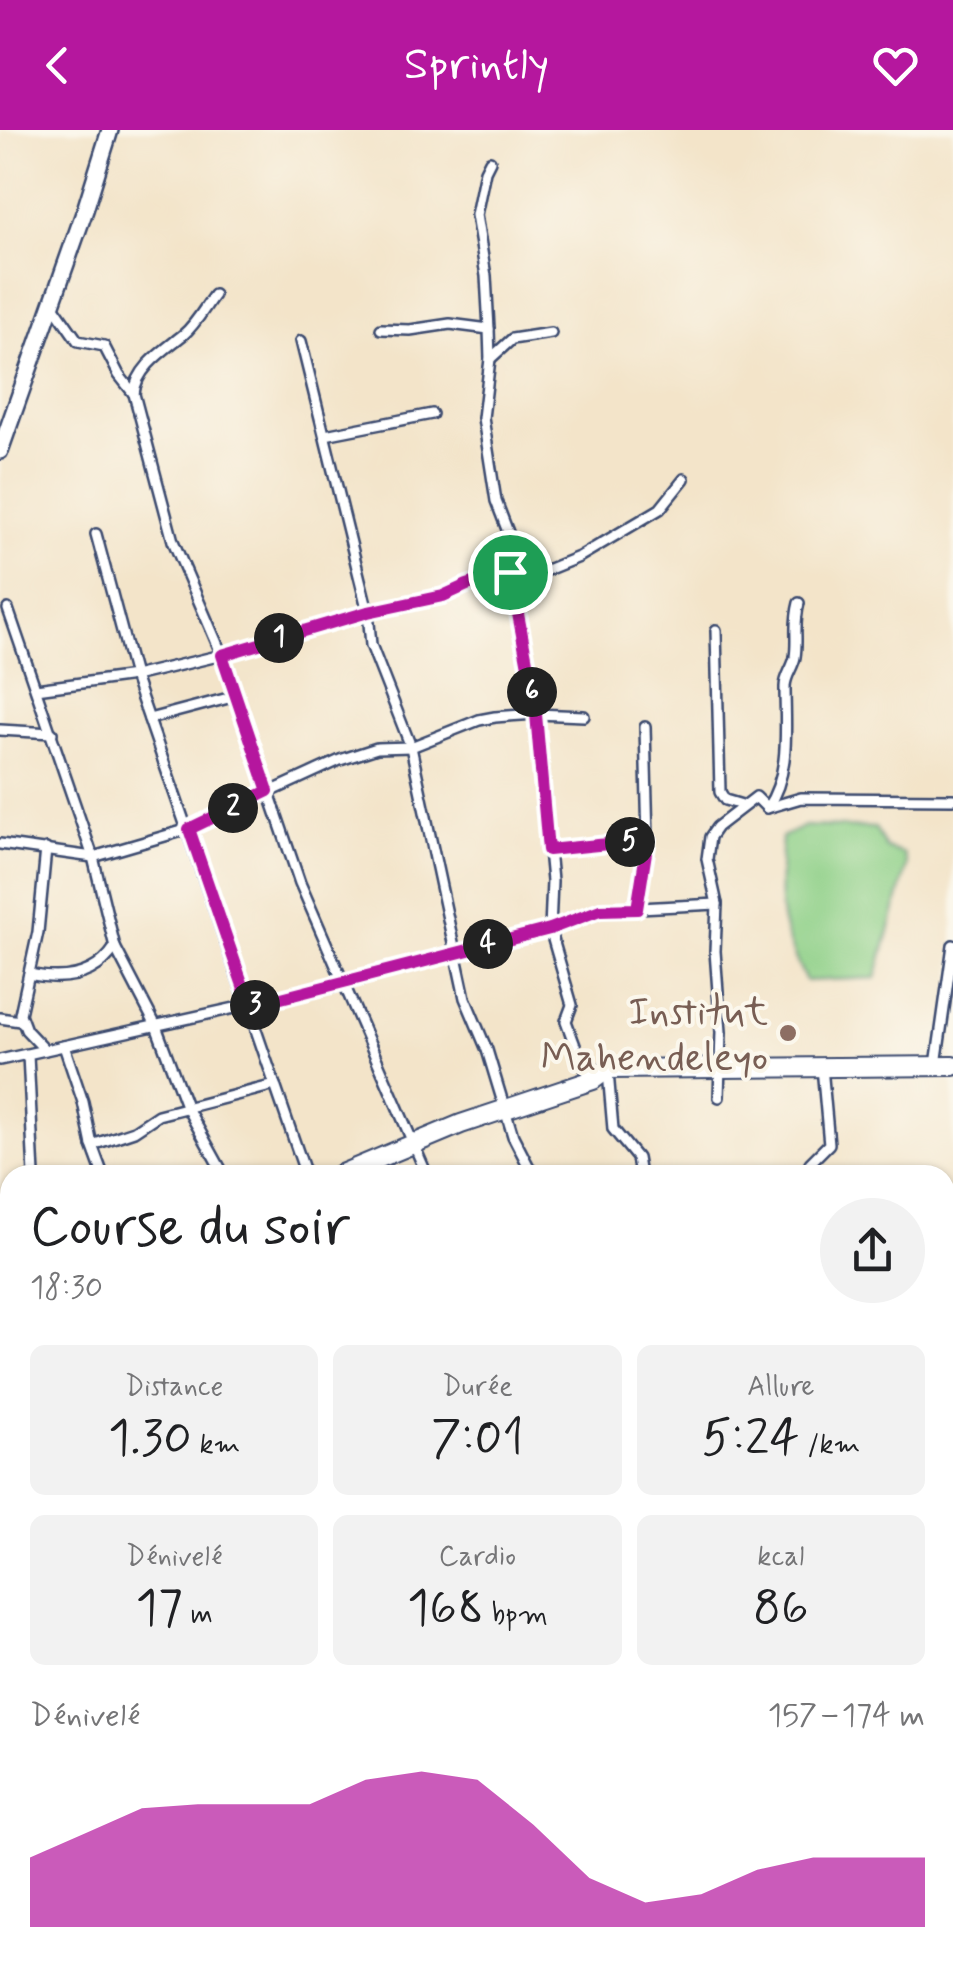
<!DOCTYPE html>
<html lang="fr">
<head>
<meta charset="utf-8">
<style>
	:root { --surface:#fff; --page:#f2f2f2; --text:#202124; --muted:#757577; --accent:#b5179e }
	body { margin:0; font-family:Mynerve,sans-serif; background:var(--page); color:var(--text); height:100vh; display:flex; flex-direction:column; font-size:38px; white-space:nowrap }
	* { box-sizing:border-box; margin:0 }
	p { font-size:32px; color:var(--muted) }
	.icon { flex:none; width:55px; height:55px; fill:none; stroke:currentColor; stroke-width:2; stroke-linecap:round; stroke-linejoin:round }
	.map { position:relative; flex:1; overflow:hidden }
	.drawer { position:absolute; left:0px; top:1035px; width:955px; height:810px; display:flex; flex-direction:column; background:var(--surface); border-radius:30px 30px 0 0; box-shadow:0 2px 8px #0004 }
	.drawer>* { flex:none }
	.pin { position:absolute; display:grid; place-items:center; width:85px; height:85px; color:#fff; margin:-42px; border:5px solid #fff; border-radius:50%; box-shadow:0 2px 10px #0007 }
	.km { position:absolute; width:50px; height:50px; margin:-25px; border-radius:50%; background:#222; color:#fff; font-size:28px; line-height:50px; text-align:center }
	.round { display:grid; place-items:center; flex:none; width:105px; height:105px; border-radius:52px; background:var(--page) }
	.headline { display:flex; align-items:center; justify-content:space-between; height:170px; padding:0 30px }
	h1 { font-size:55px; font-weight:600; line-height:75px }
	.stats { display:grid; grid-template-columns:repeat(3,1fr); gap:15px; height:170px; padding:10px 30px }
	.stats div { display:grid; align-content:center; border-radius:15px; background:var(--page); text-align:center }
	.stats b { font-size:50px; font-weight:600 }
	.stats small { font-size:28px; font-weight:400 }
	.stats p { font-size:28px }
	.chart { height:280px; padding:20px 30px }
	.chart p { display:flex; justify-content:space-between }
	.chart svg { width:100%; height:180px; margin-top:10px; fill:var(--accent); opacity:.7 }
	header { display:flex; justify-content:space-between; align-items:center; height:130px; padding:0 30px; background:var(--accent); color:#fff; font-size:45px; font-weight:600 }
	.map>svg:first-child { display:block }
	.green { fill:#8fd088; stroke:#558073; stroke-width:2.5 }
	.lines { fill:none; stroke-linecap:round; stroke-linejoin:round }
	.street-casing { stroke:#3b4a6e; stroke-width:14 }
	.primary-casing { stroke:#3b4a6e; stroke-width:20 }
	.highway-casing { stroke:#3b4a6e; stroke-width:22 }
	.street { stroke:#fff; stroke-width:9 }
	.primary { stroke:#fff; stroke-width:15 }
	.highway { stroke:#fff; stroke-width:18 }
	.route-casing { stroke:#fff; stroke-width:20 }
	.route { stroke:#b5179e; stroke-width:12 }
	.education-dot { fill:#8d6e63; stroke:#fbf7ec; stroke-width:4 }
	.labels { text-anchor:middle; stroke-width:8; stroke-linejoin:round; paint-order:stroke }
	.education-label { font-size:40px; fill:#785e54; stroke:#fbf7ec; text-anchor:end }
</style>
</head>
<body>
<header><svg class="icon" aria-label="back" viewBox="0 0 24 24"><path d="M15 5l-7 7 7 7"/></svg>Sprintly<svg class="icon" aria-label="heart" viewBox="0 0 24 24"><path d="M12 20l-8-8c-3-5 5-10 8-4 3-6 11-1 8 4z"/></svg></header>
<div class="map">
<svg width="953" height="1845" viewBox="0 0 953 1845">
	<rect width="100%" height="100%" fill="#fbf7ec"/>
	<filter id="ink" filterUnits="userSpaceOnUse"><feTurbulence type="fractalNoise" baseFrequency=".01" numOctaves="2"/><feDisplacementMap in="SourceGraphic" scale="20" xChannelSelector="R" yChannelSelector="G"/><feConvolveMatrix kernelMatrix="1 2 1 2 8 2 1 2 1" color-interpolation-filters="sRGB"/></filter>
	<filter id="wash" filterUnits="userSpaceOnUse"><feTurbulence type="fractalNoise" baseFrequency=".0048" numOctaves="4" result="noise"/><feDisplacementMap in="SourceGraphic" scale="40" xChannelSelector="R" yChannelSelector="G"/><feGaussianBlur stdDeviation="2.25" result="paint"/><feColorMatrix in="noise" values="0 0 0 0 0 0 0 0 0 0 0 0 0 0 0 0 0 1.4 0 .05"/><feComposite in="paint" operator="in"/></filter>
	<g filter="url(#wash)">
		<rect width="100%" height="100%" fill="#f3e4c9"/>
		<path class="green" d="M 805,696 L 875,698 L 886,718 L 904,724 L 907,736 L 876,848 L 806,851 C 775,789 778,774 782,707 Z"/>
	</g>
	<g filter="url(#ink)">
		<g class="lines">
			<g class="street-casing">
				<g id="street">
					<polyline points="490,31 485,41 476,85 486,146 489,199 490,229 483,288 496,371 523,441"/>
					<path d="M 214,165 C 205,177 196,194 184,204 C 166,219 136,237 134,264 L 173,411 L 222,525 L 300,753 L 427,1045"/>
					<polyline points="52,174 78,211 104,216 119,245 134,264"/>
					<polyline points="381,199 410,200 450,194 489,199"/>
					<polyline points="301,211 368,482 371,515 411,617 465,868 487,920 513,1006 533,1045"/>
					<polyline points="490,229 512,209 551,203"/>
					<polyline points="325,305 432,284"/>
					<polyline points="96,404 134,546 306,1045"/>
					<polyline points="510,442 535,573 552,751 550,799 572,875 566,891 581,932 593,950"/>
					<polyline points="8,479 93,727 115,817 156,896 186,976 224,1045"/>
					<polyline points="716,500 720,662 725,670 742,675"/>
					<polyline points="36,559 134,546 222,525 368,482 443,467 467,455 510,442 547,440 579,427 660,379 684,349"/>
					<polyline points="149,589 236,566"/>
					<polyline points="0,600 52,603"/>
					<path d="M 767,678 C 791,643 785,598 785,557 C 785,546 793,538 795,527 C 798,508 793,496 799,473"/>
					<polyline points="0,714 93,727 189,699 340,630 377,618 411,617 479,590 495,587 536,584 584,586"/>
					<polyline points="548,719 648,710"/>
					<polyline points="637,779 648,710 645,597"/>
					<path d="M 29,844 C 62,851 95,848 115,817"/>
					<polyline points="0,888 20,891"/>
					<polyline points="64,916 83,972 92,1015 103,1045"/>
					<polyline points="45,920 26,900 20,884 38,802 46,719"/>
					<polyline points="28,925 34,1045"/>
					<polyline points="0,930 343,854 454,822 550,799 600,780 717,774"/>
					<polyline points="936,935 953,815"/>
					<polyline points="608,942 613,999 637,1028 640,1045"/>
					<polyline points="719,967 721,902 715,821 717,774 707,729 710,707 717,697 756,667 767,678 801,668 953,669"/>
					<polyline points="92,1015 134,1001 158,985 275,955"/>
					<polyline points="810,1033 829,1014 822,937"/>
					<polyline points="0,1294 10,1322"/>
					<polyline points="0,1389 10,1384"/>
					<polyline points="945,1466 953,1467"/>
					<polyline points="0,1503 10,1500"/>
					<polyline points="0,1612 10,1608"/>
					<polyline points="185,1835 187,1845"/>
				</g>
			</g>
			<g class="primary-casing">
				<polyline id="primary" points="0,321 85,80 110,0"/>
			</g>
			<g class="highway-casing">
				<g id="highway">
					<polyline points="339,1045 461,994 593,950 608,939 953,936"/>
					<polyline points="0,1183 10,1178"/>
				</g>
			</g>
			<use href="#street" class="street"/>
			<use href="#primary" class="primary"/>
			<use href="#highway" class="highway"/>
		</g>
	</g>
	<g class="lines" filter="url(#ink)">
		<g class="route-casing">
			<polygon id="route" points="510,442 535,573 548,720 648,710 637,779 600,780 550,799 250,876 189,699 268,661 222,525 368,482 443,466 467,455"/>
		</g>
		<use href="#route" class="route"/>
	</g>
	<circle class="education-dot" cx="788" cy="903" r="10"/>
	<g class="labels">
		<g class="education-label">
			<text x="768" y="894">Institut<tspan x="768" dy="46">Mahendeleyo</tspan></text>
		</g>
	</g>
</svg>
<div class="pin" style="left:510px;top:442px;background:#1e9e55"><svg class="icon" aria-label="arrive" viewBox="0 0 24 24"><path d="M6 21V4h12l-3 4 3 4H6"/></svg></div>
<b class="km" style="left:279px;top:508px">1</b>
<b class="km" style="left:233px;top:678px">2</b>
<b class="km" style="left:255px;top:875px">3</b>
<b class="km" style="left:488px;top:814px">4</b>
<b class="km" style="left:630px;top:712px">5</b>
<b class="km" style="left:532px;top:562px">6</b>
<section class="drawer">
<div class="headline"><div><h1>Course du soir</h1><p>18:30</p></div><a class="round"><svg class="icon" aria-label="share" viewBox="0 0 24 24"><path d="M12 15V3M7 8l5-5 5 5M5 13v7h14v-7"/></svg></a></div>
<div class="stats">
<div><p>Distance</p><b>1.30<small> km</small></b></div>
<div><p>Durée</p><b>7:01</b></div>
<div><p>Allure</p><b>5:24<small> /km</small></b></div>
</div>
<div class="stats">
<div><p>Dénivelé</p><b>17<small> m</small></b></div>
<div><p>Cardio</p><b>168<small> bpm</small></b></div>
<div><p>kcal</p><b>86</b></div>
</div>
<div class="chart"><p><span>Dénivelé</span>157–174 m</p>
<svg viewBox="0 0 160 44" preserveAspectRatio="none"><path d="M0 44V27L10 21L20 15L30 14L40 14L50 14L60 8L70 6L80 8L90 19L100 32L110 38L120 36L130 30L140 27L150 27L160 27V44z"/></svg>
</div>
</section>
</div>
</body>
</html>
